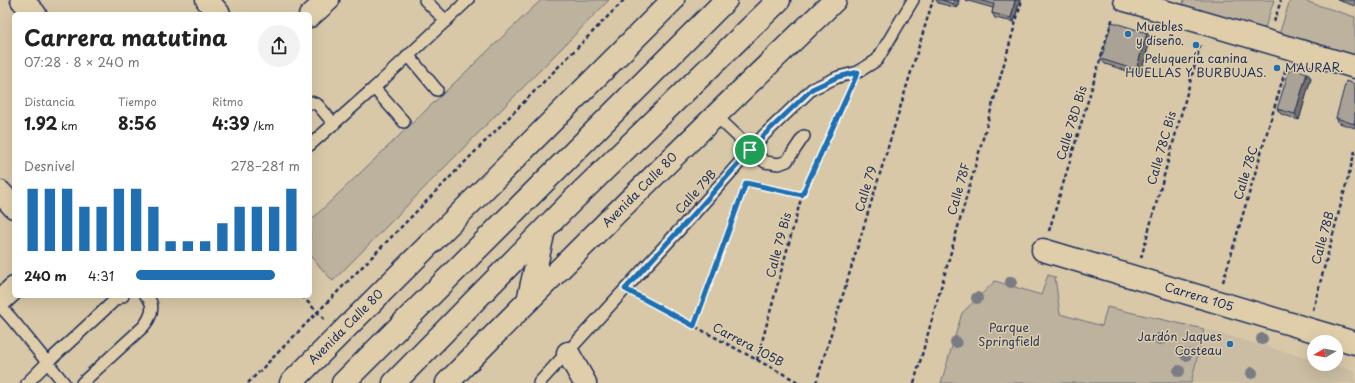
<!DOCTYPE html>
<html lang="es">
<head>
<meta charset="utf-8">
<style>
	:root { --surface:#fff; --page:#f2f2f2; --text:#222; --muted:#767676; --accent:#1f6fb2 }
	body { margin:0; font-family:"Playpen Sans",sans-serif; background:var(--page); color:var(--text); height:100vh; display:flex; flex-direction:column; font-size:15px; white-space:nowrap }
	* { box-sizing:border-box; margin:0 }
	p { font-size:13px; color:var(--muted) }
	.icon { flex:none; width:22px; height:22px; fill:none; stroke:currentColor; stroke-width:2; stroke-linecap:round; stroke-linejoin:round }
	.map { position:relative; flex:1; overflow:hidden }
	.side { position:absolute; left:12px; top:12px; width:300px; height:286px; display:flex; flex-direction:column; background:var(--surface); border-radius:6px; box-shadow:0 4px 16px #0002 }
	.side>* { flex:none }
	.needle { width:26px; rotate:260deg }
	.tools { position:absolute; left:1307px; top:335px; display:grid; gap:8px }
	.tools a { display:grid; place-items:center; width:36px; height:36px; border-radius:50%; background:var(--surface); box-shadow:0 4px 16px #0002; font-size:20px }
	.pin { position:absolute; display:grid; place-items:center; width:34px; height:34px; color:#fff; margin:-17px; border:2px solid #fff; border-radius:50%; box-shadow:0 1px 4px #0007 }
	.round { display:grid; place-items:center; flex:none; width:42px; height:42px; border-radius:21px; background:var(--page) }
	.head { display:flex; align-items:center; justify-content:space-between; height:68px; padding:0 12px }
	h1 { font-size:22px; font-weight:700; line-height:30px }
	.stats { display:grid; grid-template-columns:repeat(3,1fr); gap:6px; height:68px; padding:4px 12px }
	.stats div { display:grid; align-content:center }
	.stats b { font-size:17px; font-weight:700 }
	.stats small { font-size:11px; font-weight:400 }
	.stats p { font-size:11px }
	.chart { height:112px; padding:8px 12px }
	.chart p { display:flex; justify-content:space-between }
	.chart svg { width:100%; height:72px; margin-top:4px; stroke:var(--accent); stroke-width:6 }
	ul { padding:0 12px; list-style:none; font-size:13px }
	li { display:grid; grid-template-columns:64px 48px 1fr; align-items:center; height:30px }
	li i { height:10px; border-radius:5px; background:var(--accent) }
	.map>svg:first-child { display:block }
	.built { fill:#cabda3 }
	.green { fill:#bcb29d; stroke:#6c707e }
	.lines { fill:none; stroke-linecap:round; stroke-linejoin:round }
	.lane-casing { stroke:#1b2f5e; stroke-width:14 }
	.street-casing { stroke:#1b2f5e; stroke-width:25 }
	.secondary-casing { stroke:#1b2f5e; stroke-width:25 }
	.highway-casing { stroke:#1b2f5e; stroke-width:25 }
	.path { stroke:#1b2f5e; stroke-width:2.5; stroke-dasharray:4 3; stroke-linecap:butt }
	.lane { stroke:#e0ceab; stroke-width:11 }
	.street { stroke:#e0ceab; stroke-width:22 }
	.secondary { stroke:#e0ceab; stroke-width:22 }
	.highway { stroke:#e0ceab; stroke-width:22 }
	.tree { fill:#797b83 }
	.wall { fill:#928b81; stroke:#1b2f5e }
	.shaded-wall { fill:#777169; stroke:#1b2f5e }
	.building { fill:#aaa296; stroke:#1b2f5e }
	.route-casing { stroke:#fff; stroke-width:8 }
	.route { stroke:#1f6fb2; stroke-width:5 }
	.poi-dot { fill:#1f6fb2; stroke:#e0ceab; stroke-width:1.5 }
	.labels { text-anchor:middle; stroke-width:3; stroke-linejoin:round; paint-order:stroke }
	.poi-label { font-size:12px; fill:#1b2f5e; stroke:#e0ceab; text-anchor:start }
	.street-label { font-size:12px; fill:#1b2f5e; stroke:#e0ceab }
	.park-label { font-size:12px; fill:#2b3c64; stroke:#e0ceab }
</style>
</head>
<body>
<div class="map">
<svg width="1355" height="383" viewBox="0 0 1355 383">
	<rect width="100%" height="100%" fill="#d8c8a8"/>
	<filter id="ink" filterUnits="userSpaceOnUse"><feTurbulence type="fractalNoise" baseFrequency=".025" numOctaves="2"/><feDisplacementMap in="SourceGraphic" scale="8" xChannelSelector="R" yChannelSelector="G"/><feConvolveMatrix kernelMatrix="1 2 1 2 8 2 1 2 1" color-interpolation-filters="sRGB"/></filter>
	<g filter="url(#ink)">
		<polygon class="built" points="1204,329 1314,360 1314,364 1329,364 1355,371 1355,383 1191,383"/>
		<g class="green">
			<polygon points="541,0 609,0 333,281 310,256 310,221"/>
			<polygon points="1184,0 1274,0 1263,34 1181,9"/>
			<polygon points="1290,0 1302,0 1355,17 1355,60 1279,35"/>
			<polygon points="1048,275 1055,277 1060,314 1102,326 1107,307 1204,329 1191,383 941,383 962,313 995,281 1041,295"/>
		</g>
		<g class="lines">
			<g class="lane-casing">
				<g id="lane">
					<polyline points="425,0 446,21"/>
					<polyline points="408,55 437,90"/>
					<polyline points="374,88 404,122"/>
					<polyline points="310,103 311,102 318,105 334,124"/>
					<polyline points="715,115 765,162 779,164 787,161 804,136"/>
					<polyline points="310,145 374,88 468,0"/>
					<polyline points="0,306 11,318 64,383"/>
					<polyline points="27,383 47,363 115,300 123,296"/>
					<path d="M 82,383 L 143,327 C 150,319 157,305 146,296"/>
					<polyline points="539,383 693,215 764,135 812,89 838,77 858,72 877,60 913,0"/>
				</g>
			</g>
			<g class="street-casing">
				<g id="street">
					<polyline points="22,0 35,14"/>
					<polyline points="207,0 219,14"/>
					<polyline points="310,16 328,0"/>
					<polyline points="0,192 14,207"/>
					<polyline points="1043,250 1355,343"/>
					<polyline points="0,301 14,288"/>
					<polyline points="568,353 585,383"/>
				</g>
			</g>
			<g class="secondary-casing">
				<polyline id="secondary" points="1125,0 1355,67"/>
			</g>
			<g class="highway-casing">
				<g id="highway">
					<polyline points="528,301 544,230"/>
					<polyline points="291,383 673,0"/>
					<polyline points="343,383 726,0"/>
					<polyline points="394,383 571,202 779,0"/>
					<path d="M 447,383 C 574,253 704,126 835,0"/>
				</g>
			</g>
			<g class="path">
				<polyline points="1274,22 1281,0"/>
				<polyline points="1049,231 1113,17"/>
				<polyline points="1141,258 1201,43"/>
				<polyline points="1223,282 1286,68"/>
				<polyline points="302,296 325,320"/>
				<polyline points="640,297 800,383"/>
				<polyline points="1313,310 1355,151"/>
				<polyline points="694,326 746,183 802,195"/>
				<polyline points="757,360 802,195 849,91"/>
				<polyline points="248,383 624,0"/>
				<polyline points="816,383 933,0"/>
				<polyline points="914,383 1022,0"/>
			</g>
			<use href="#lane" class="lane"/>
			<use href="#street" class="street"/>
			<use href="#secondary" class="secondary"/>
			<use href="#highway" class="highway"/>
		</g>
		<g class="tree">
			<circle cx="1011" cy="282" r="6"/>
			<circle cx="977" cy="298" r="6"/>
			<circle cx="1160" cy="339" r="6"/>
			<circle cx="1262" cy="339" r="6"/>
			<circle cx="956" cy="342" r="6"/>
			<circle cx="1186" cy="355" r="6"/>
			<circle cx="1179" cy="371" r="6"/>
			<circle cx="1252" cy="373" r="6"/>
		</g>
		<g class="wall">
			<polygon points="936,0 959,0 957,8 938,3"/>
			<polygon points="965,0 1020,0 1014,22 995,18 992,13 993,8"/>
			<polygon points="1337,0 1355,0 1355,6"/>
			<polygon points="1151,38 1140,75 1105,64 1101,59"/>
			<polygon points="1307,73 1311,78 1299,120 1281,114 1277,109"/>
			<polygon points="1355,84 1355,128 1339,123 1336,118"/>
		</g>
		<g class="shaded-wall">
			<polygon points="954,0 959,0 957,8 953,4"/>
			<polygon points="1015,0 1020,0 1014,22 1011,18"/>
			<polygon points="1147,33 1151,38 1140,75 1136,70"/>
			<polygon points="1307,73 1311,78 1299,120 1295,114"/>
		</g>
		<g class="building">
			<polygon points="942,0 954,0 953,4"/>
			<polygon points="978,0 1015,0 1011,18 992,13 994,4"/>
			<polygon points="1112,22 1147,33 1136,70 1101,59"/>
			<polygon points="1290,68 1307,73 1295,114 1277,109"/>
			<polygon points="1346,81 1355,84 1355,119 1354,124 1336,118"/>
		</g>
	</g>
	<g class="lines" filter="url(#ink)">
		<g class="route-casing">
			<polygon id="route" points="858,72 802,195 746,183 694,326 625,289 693,215 764,135 812,89 838,77"/>
		</g>
		<use href="#route" class="route"/>
	</g>
	<g class="poi-dot">
		<circle cx="1128" cy="34" r="4"/>
		<circle cx="1196" cy="45" r="4"/>
		<circle cx="1277" cy="68" r="4"/>
		<circle cx="1230" cy="344" r="4"/>
	</g>
	<g class="labels">
		<g class="poi-label">
			<text x="1136" y="31">Muebles<tspan x="1136" dy="14">y diseño.</tspan></text>
			<text x="1196" y="63" text-anchor="middle">Peluquería canina<tspan x="1196" dy="14">HUELLAS Y BURBUJAS.</tspan></text>
			<text x="1285" y="72">MAURAR.</text>
			<text x="1222" y="341" text-anchor="end">Jardón Jaques<tspan x="1222" dy="14">Costeau</tspan></text>
		</g>
		<g class="street-label">
			<text transform="translate(1072 123) rotate(-73)" y="4">Calle 78D Bis</text>
			<text transform="translate(1162 148) rotate(-74)" y="4">Calle 78C Bis</text>
			<text transform="translate(1246 173) rotate(-73)" y="4">Calle 78C</text>
			<text transform="translate(866 189) rotate(-73)" y="4">Calle 79</text>
			<text transform="translate(959 189) rotate(-74)" y="4">Calle 78F</text>
			<text transform="translate(640 190) rotate(-45)" y="4">Avenida Calle 80</text>
			<text transform="translate(696 192) rotate(-48)" y="4">Calle 79B</text>
			<text transform="translate(1323 238) rotate(-75)" y="4">Calle 78B</text>
			<text transform="translate(779 245) rotate(-75)" y="4">Calle 79 Bis</text>
			<text transform="translate(1199 297) rotate(17)" y="4">Carrera 105</text>
			<text transform="translate(346 327) rotate(-45)" y="4">Avenida Calle 80</text>
			<text transform="translate(748 345) rotate(28)" y="4">Carrera 105B</text>
		</g>
		<g class="park-label">
			<text x="1009" y="332">Parque<tspan x="1009" dy="14">Springfield</tspan></text>
		</g>
	</g>
</svg>
<div class="tools">
<a><svg class="needle" viewBox="-14 -14 28 28"><path d="M0-13l5 13h-10z" fill="#e53935"/><path d="M0 13l5-13h-10z" fill="#767676"/></svg></a>
</div>
<div class="pin" style="left:750px;top:150px;background:#1e9e55"><svg class="icon" aria-label="arrive" viewBox="0 0 24 24"><path d="M6 21V4h12l-3 4 3 4H6"/></svg></div>
<section class="side">
<div class="head"><div><h1>Carrera matutina</h1><p>07:28 · 8 × 240 m</p></div><a class="round"><svg class="icon" aria-label="share" viewBox="0 0 24 24"><path d="M12 15V3M7 8l5-5 5 5M5 13v7h14v-7"/></svg></a></div>
<div class="stats">
<div><p>Distancia</p><b>1.92<small> km</small></b></div>
<div><p>Tiempo</p><b>8:56</b></div>
<div><p>Ritmo</p><b>4:39<small> /km</small></b></div>
</div>
<div class="chart"><p><span>Desnivel</span>278–281 m</p>
<svg viewBox="0 0 160 44" preserveAspectRatio="none"><path d="M5 44V6M15 44V6M25 44V6M35 44V17M45 44V17M55 44V6M65 44V6M75 44V17M85 44V38M95 44V38M105 44V38M115 44V27M125 44V17M135 44V17M145 44V17M155 44V6"/></svg>
</div>
<ul>
<li><b>240 m</b>4:31<i style="width:85%"></i></li>
</ul>
</section>
</div>
</body>
</html>
